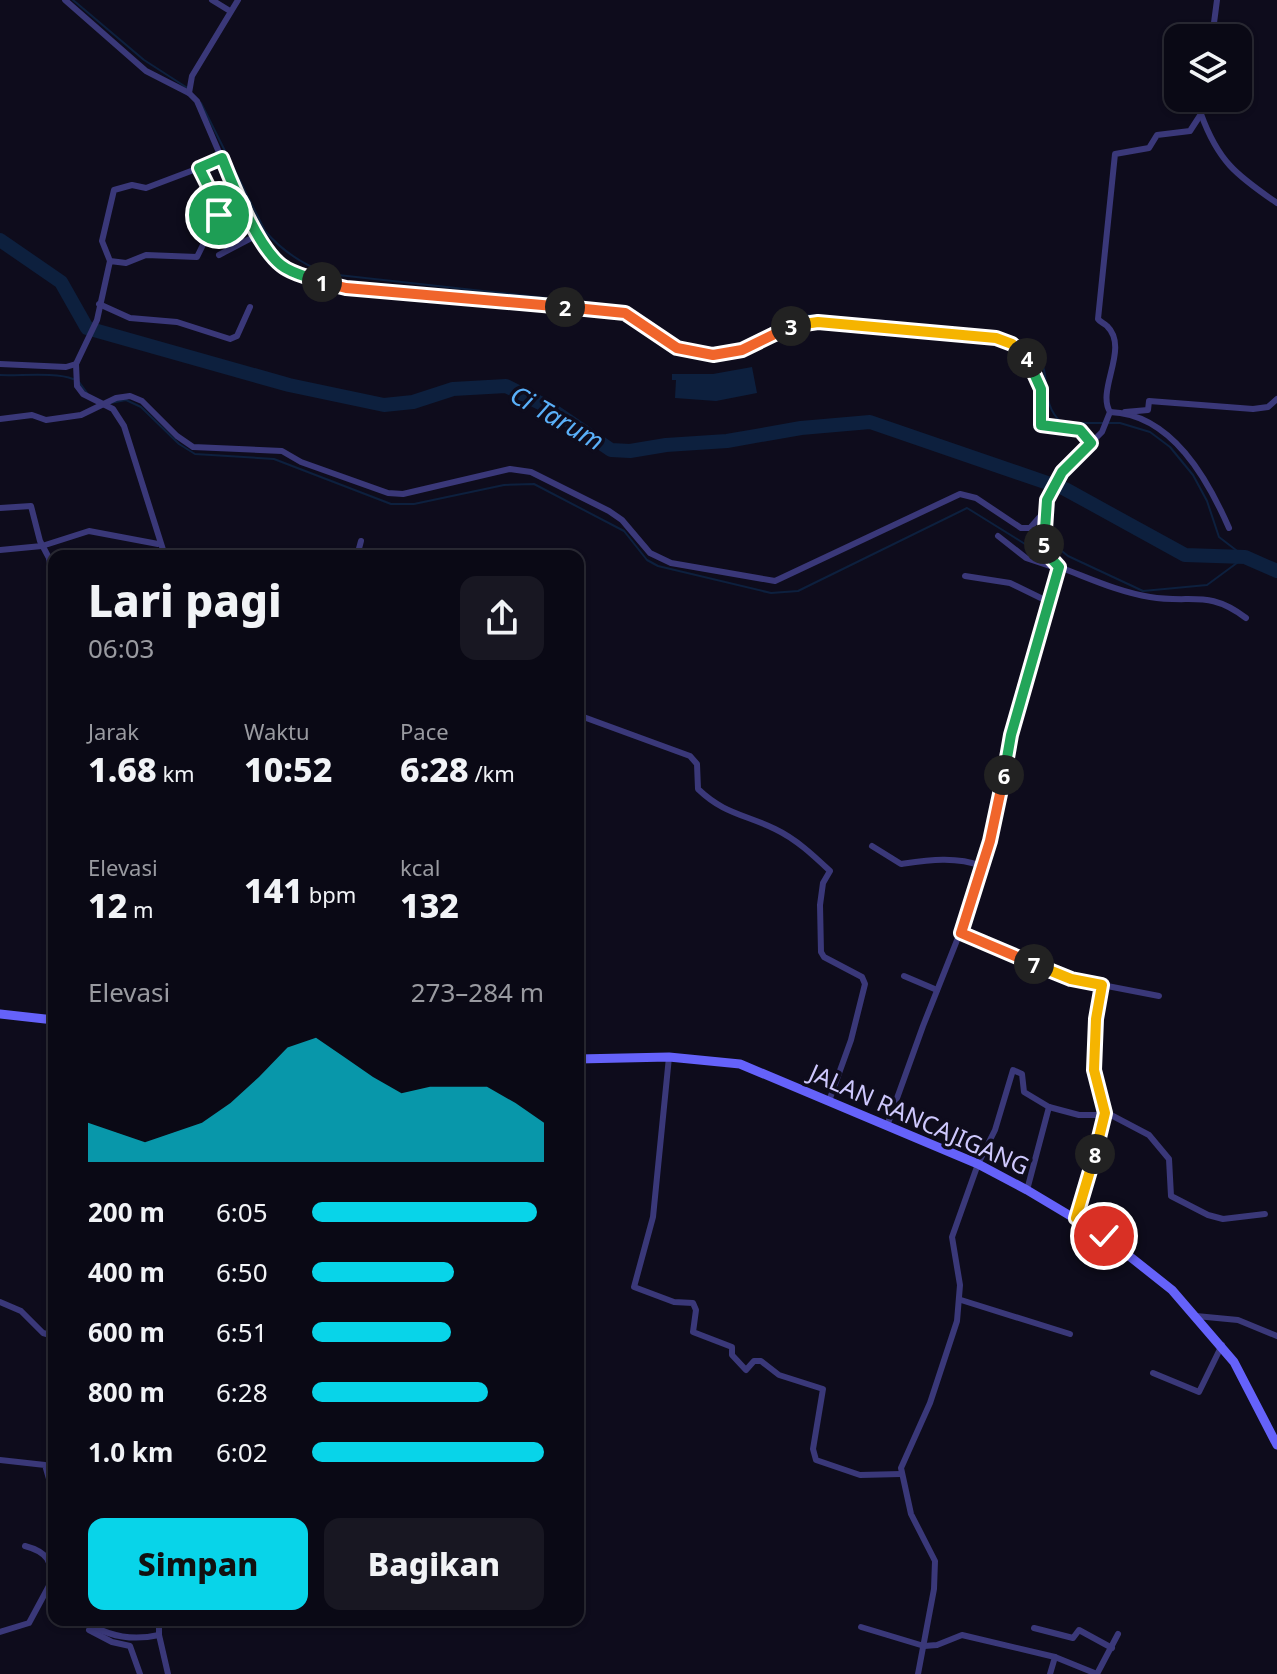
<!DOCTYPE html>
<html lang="id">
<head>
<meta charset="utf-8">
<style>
	:root { --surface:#0a0915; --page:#181722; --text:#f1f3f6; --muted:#999aa0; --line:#2a2a34; --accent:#08d4e9 }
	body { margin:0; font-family:"Noto Sans",sans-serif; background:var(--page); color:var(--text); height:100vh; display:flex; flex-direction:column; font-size:30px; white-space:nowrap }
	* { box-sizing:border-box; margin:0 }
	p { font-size:26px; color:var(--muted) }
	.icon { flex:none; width:44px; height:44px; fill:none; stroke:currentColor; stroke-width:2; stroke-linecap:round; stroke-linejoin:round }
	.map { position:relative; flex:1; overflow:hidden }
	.sheet { position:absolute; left:48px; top:550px; width:536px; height:1076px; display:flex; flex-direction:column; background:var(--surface); border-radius:16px; box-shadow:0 2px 6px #0004,0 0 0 2px var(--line) }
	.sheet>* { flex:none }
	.controls { position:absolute; left:1164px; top:24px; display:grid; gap:16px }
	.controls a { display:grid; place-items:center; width:88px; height:88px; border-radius:16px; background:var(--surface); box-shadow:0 2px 6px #0004,0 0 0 2px var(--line); font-size:40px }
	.pin { position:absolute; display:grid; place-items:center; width:68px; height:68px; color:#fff; margin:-34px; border:4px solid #fff; border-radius:50%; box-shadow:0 2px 8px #0007 }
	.km { position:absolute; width:40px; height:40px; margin:-20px; border-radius:50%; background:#222; color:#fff; font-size:22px; line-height:40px; text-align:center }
	.round { display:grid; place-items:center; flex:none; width:84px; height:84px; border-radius:16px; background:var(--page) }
	.head { display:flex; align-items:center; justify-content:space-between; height:136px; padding:0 40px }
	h1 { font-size:44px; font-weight:800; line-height:60px }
	.metrics { display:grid; grid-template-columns:repeat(3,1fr); gap:12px; height:136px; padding:8px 40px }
	.metrics div { display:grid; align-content:center }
	.metrics b { font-size:34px; font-weight:800 }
	.metrics small { font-size:22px; font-weight:400 }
	.metrics p { font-size:22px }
	.chart { height:224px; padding:16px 40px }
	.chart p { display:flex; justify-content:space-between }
	.chart svg { width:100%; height:144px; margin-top:8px; fill:var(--accent); opacity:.7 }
	.primary-button { display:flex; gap:16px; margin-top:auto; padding:16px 40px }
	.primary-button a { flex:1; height:92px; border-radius:16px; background:var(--accent); color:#111; font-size:32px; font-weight:800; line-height:92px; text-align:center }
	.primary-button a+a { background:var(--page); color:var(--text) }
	ul { padding:0 40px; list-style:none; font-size:26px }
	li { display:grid; grid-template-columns:128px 96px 1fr; align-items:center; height:60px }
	li i { height:20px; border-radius:10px; background:var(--accent) }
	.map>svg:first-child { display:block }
	.water { fill:#0d203e }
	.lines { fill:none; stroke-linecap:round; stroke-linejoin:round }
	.stream { stroke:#0d203e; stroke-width:2 }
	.river { stroke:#0d203e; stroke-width:14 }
	.minor { stroke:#3a3879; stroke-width:6 }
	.secondary { stroke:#6562fa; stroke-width:9 }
	.split-1-casing { stroke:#fff; stroke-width:16 }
	.split-2-casing { stroke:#fff; stroke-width:16 }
	.split-3-casing { stroke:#fff; stroke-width:16 }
	.split-4-casing { stroke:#fff; stroke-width:16 }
	.split-5-casing { stroke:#fff; stroke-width:16 }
	.split-6-casing { stroke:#fff; stroke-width:16 }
	.split-7-casing { stroke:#fff; stroke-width:16 }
	.split-8-casing { stroke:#fff; stroke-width:16 }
	.split-9-casing { stroke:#fff; stroke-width:16 }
	.split-1 { stroke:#22a559; stroke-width:10 }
	.split-2 { stroke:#f0652b; stroke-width:10 }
	.split-3 { stroke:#f0652b; stroke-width:10 }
	.split-4 { stroke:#f5b400; stroke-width:10 }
	.split-5 { stroke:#22a559; stroke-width:10 }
	.split-6 { stroke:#22a559; stroke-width:10 }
	.split-7 { stroke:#f0652b; stroke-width:10 }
	.split-8 { stroke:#f5b400; stroke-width:10 }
	.split-9 { stroke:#f5b400; stroke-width:10 }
	.labels { text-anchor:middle; stroke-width:7; stroke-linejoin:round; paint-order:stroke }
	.street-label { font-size:24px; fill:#cec8fd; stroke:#0e0c1c }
	.water-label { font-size:26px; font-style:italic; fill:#5ab0f9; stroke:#0e0c1c }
</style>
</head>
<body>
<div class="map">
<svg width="1277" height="1674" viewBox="0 0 1277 1674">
	<rect width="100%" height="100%" fill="#0e0c1c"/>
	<polygon class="water" points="752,367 757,393 716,401 675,398 676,380 672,380 672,374 713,374"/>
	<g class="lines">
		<g class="stream">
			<polyline points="73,0 144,60 189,89"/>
			<path d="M 201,103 L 265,231 C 283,252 303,265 329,274 L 610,305 C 648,316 685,356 724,351 C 755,347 779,321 809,315 L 996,332 C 1072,351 1028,394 1062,423 L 1120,423 L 1150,432 L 1170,447 L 1193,475 L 1207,501 L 1219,537 L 1245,557 L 1207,585 L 1143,591 L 1068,556 L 1052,543 L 1047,543"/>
			<path d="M 0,375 C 20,376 56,372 73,379"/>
			<polyline points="79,382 87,393"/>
			<polyline points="110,403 126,400 141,407 179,444 195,454 274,459 391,504 414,504 504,485 534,484 624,531 647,560 658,566 771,593 798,591 967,508 1033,549 1040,543"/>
		</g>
		<polyline class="river" points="0,240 61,282 87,328 289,385 384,405 413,402 453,389 506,386 548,407 611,450 630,451 666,445 727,441 801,428 870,422 1065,489 1185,555 1245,557 1277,571"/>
		<g class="minor">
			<path d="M 65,0 L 146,71 L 189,93 L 197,101 L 242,206 L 275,259 L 292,271 L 346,288 L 620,312 L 677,348 L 713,355 L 736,352 L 791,325 L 807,322 L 996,338 C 1045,352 1038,386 1041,425 L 1078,429 L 1091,443"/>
			<polyline points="212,0 230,11"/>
			<polyline points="1212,38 1217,0"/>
			<polyline points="189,93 192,76 238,0"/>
			<path d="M 1201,114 C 1218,161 1236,175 1277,203"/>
			<polyline points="199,168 222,158"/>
			<polyline points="219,255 259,234"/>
			<polyline points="99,304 130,318 177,322 230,339 237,336 250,307"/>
			<polyline points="0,364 66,367 76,364 97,320 110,261 126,263 146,255 197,257 219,212 199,168 146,188 132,185 114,190 102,241 110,261"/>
			<polyline points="76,364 77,386 83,394 113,409 124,426 165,556"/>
			<path d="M 1110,412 C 1096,390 1130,348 1107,326 C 1104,323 1100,322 1098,319 L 1115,154 L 1149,148 L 1157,135 L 1190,131 L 1201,114 L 1204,98"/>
			<path d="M 1110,412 C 1172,414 1208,480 1229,528"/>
			<polyline points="1125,412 1148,410 1149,401 1253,409 1268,407 1277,399"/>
			<polyline points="0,419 32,415 46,420 81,415 116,398 130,396 142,401 177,436 193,447 282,451 301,462 388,493 403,494 510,469 531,472 609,511 622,520 650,553 671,563 775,581 960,494 976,498 1021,528 1030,528 1044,512"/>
			<polyline points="0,508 31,506 40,541 49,558 54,558"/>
			<polyline points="998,536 1026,558 1059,569"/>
			<polyline points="0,550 42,546 89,531 158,544"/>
			<polyline points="357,556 361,541"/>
			<polyline points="49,558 53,580"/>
			<path d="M 1059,567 C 1089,578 1118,592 1150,597 C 1192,604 1208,589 1246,618"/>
			<polyline points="965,576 1010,583 1049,602"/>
			<path d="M 578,715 L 690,756 L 697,764 L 698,789 C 724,814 744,814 775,829 C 796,839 813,855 830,871 L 823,883 L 820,905 L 821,952 L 824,957 L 862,977 L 865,984 L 851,1040 L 829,1101"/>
			<path d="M 872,846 L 901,864 C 929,860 955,856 982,866"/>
			<polyline points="961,933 1071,979 1159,996"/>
			<polyline points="904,976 937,990"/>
			<polyline points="669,1057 653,1217 634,1287 674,1302 693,1303 696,1310 693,1332 732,1347 732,1355 746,1370 754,1361 761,1361 779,1375 823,1389 813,1449 816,1460 860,1475 901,1474"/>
			<polyline points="887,1126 923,1026 967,915 990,841 1011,735 1059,567 1044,548 1044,507 1062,472 1102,432 1110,412"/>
			<polyline points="50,1190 54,1190"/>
			<polyline points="1027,1190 1049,1107"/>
			<polyline points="1076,1218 1105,1113 1094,1070 1102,985"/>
			<polyline points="961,1300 1070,1334"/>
			<polyline points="0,1302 21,1311 43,1333 54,1336"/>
			<polyline points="1196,1316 1238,1320 1277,1336"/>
			<polyline points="1153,1373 1199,1392 1222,1345"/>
			<polyline points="0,1460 45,1465 49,1479 54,1480"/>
			<path d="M 25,1546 C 48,1552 53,1562 50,1584 L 54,1589"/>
			<path d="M 84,1620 C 107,1637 132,1641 159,1635"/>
			<polyline points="159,1620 159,1635 168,1674"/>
			<polyline points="240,1621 240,1620"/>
			<polyline points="861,1627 924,1646 937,1645 962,1635 1055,1657"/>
			<polyline points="1034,1628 1073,1638 1079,1630 1112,1648"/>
			<polyline points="89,1630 112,1642 130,1646 140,1674"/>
			<polyline points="0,1632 29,1623 50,1584"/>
			<polyline points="918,1674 934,1589 935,1561 911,1514 901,1468 930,1403 957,1321 960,1285 952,1237 978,1164 995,1130 1013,1070 1022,1074 1024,1092 1049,1107 1079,1115 1111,1115 1149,1135 1169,1159 1171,1196 1208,1215 1223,1219 1265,1214"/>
			<polyline points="1050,1674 1055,1657 1097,1674 1118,1634"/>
		</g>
		<g class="secondary">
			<polyline points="0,1014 54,1020"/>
			<polyline points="578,1059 669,1057 740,1064 978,1164 1027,1190 1104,1236 1172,1290 1234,1362 1277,1445"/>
		</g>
	</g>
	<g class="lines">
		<g class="split-1-casing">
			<path id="split-1" d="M 219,215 L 217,204 L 199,168 L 222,158 C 233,186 257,246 281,265 C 292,274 309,277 322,282"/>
		</g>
		<g class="split-2-casing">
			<polyline id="split-2" points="322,282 346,288 565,307"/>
		</g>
		<g class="split-3-casing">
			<polyline id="split-3" points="565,307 625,313 677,348 713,355 742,350 791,326"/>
		</g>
		<g class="split-4-casing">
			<polyline id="split-4" points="791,326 818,322 996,338 1012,344 1027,358"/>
		</g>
		<g class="split-5-casing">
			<polyline id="split-5" points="1027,358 1041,389 1041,425 1080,430 1091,443 1062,472 1047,500 1044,544"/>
		</g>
		<g class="split-6-casing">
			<polyline id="split-6" points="1004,775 1011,735 1059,567 1049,556 1044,544"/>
		</g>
		<g class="split-7-casing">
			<polyline id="split-7" points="1004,775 990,841 961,933 1034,964"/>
		</g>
		<g class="split-8-casing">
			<polyline id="split-8" points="1034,964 1071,979 1102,985 1096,1019 1094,1070 1105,1113 1095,1154"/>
		</g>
		<g class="split-9-casing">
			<polyline id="split-9" points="1095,1154 1076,1218 1104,1236"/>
		</g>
		<use href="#split-1" class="split-1"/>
		<use href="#split-2" class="split-2"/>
		<use href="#split-3" class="split-3"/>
		<use href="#split-4" class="split-4"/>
		<use href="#split-5" class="split-5"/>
		<use href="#split-6" class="split-6"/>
		<use href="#split-7" class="split-7"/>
		<use href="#split-8" class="split-8"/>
		<use href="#split-9" class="split-9"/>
	</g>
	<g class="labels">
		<g class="street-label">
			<text transform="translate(919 1120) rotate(24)" y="8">JALAN RANCAJIGANG</text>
		</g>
		<g class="water-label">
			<text transform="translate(557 418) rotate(30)" y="9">Ci Tarum</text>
		</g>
	</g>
</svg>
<div class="controls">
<a><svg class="icon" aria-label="layers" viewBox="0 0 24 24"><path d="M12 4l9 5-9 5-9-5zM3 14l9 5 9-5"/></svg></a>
</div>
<div class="pin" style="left:219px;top:215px;background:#1e9e55"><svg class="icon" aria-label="arrive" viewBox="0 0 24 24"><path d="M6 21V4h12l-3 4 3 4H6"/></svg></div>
<div class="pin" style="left:1104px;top:1236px;background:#d93025"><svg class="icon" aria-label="check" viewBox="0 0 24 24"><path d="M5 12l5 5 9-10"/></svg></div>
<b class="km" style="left:322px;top:282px">1</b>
<b class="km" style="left:565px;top:307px">2</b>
<b class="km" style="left:791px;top:326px">3</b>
<b class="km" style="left:1027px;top:358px">4</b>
<b class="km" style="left:1044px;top:544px">5</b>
<b class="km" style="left:1004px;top:775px">6</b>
<b class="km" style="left:1034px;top:964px">7</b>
<b class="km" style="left:1095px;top:1154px">8</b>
<section class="sheet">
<div class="head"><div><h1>Lari pagi</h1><p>06:03</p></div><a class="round"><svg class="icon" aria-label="share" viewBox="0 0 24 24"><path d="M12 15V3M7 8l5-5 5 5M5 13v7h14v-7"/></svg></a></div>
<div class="metrics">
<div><p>Jarak</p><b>1.68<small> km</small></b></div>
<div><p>Waktu</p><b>10:52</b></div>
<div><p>Pace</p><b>6:28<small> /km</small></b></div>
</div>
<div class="metrics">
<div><p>Elevasi</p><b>12<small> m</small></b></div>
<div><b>141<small> bpm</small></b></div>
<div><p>kcal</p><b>132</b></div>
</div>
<div class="chart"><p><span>Elevasi</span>273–284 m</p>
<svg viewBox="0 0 160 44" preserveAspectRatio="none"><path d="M0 44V32L10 35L20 38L30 35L40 32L50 26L60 18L70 9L80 6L90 12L100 18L110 23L120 21L130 21L140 21L150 26L160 32V44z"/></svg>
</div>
<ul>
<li><b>200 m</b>6:05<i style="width:97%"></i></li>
<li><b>400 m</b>6:50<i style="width:61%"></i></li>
<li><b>600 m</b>6:51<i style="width:60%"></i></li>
<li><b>800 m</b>6:28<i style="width:76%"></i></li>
<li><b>1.0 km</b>6:02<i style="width:100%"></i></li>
</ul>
<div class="primary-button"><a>Simpan</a><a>Bagikan</a></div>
</section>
</div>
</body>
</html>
